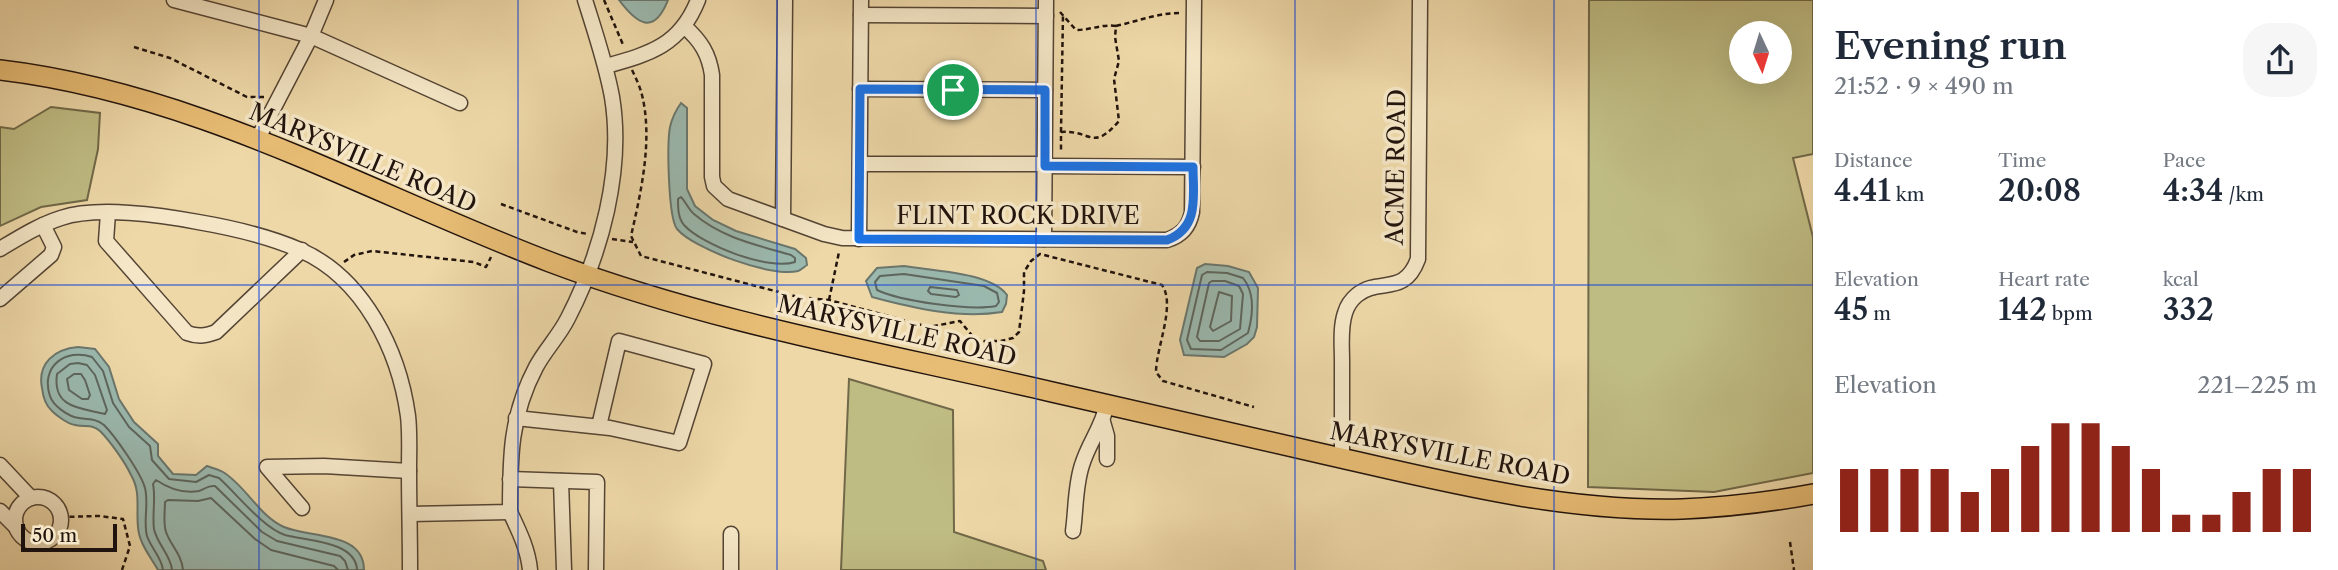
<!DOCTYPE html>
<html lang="en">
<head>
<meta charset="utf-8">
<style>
	:root { --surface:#fff; --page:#f6f6f7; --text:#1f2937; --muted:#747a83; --accent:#8f2418 }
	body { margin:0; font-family:"Libre Caslon Text",serif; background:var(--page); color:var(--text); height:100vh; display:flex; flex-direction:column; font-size:26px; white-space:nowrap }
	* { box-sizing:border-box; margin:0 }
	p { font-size:23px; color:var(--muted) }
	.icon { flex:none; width:38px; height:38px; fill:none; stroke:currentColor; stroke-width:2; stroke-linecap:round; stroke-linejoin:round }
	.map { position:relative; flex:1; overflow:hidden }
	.panel { display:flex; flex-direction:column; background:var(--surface); width:525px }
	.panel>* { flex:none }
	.needle { width:46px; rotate:176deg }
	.buttons { position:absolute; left:1729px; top:21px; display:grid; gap:14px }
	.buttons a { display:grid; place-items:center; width:63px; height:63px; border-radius:50%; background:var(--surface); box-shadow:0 7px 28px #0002; font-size:35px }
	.scale { position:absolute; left:21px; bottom:18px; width:96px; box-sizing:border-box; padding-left:7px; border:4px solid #21130d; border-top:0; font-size:19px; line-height:24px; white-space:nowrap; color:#21130d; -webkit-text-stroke:5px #f4e6c6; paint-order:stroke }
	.pin { position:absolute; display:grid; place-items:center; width:60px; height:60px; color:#fff; margin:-30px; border:4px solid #fff; border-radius:50%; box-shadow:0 2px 7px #0007 }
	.round { display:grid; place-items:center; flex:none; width:74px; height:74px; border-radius:28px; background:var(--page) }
	.summary { display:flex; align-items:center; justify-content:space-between; height:119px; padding:0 21px }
	h1 { font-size:38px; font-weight:600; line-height:52px }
	.stats { display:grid; grid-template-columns:repeat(3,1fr); gap:10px; height:119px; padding:7px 21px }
	.stats div { display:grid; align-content:center }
	.stats b { font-size:30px; font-weight:600 }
	.stats small { font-size:19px; font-weight:400 }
	.stats p { font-size:19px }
	.chart { height:196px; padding:14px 21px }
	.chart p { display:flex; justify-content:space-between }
	.chart svg { width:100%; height:126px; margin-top:7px; stroke:var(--accent); stroke-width:6 }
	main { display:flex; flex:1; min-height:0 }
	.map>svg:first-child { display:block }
	.green { fill:#bfbc83; stroke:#706848; stroke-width:2; fill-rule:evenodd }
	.water { fill:#9bb9af; stroke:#6a776e; stroke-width:2 }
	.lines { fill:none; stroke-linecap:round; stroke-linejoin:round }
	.shore { stroke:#5e665e; stroke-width:2 }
	.minor-casing { stroke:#544434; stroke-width:17 }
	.highway-casing { stroke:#21130d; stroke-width:22 }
	.path { stroke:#21130d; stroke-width:2.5; stroke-dasharray:5 3.5; stroke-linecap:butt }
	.minor { stroke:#f4e6c6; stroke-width:14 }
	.highway { stroke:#e7bc74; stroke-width:19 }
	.route-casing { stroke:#fff; stroke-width:14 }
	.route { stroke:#1a73e8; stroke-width:9 }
	.grid { fill:none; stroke:#1d4ed8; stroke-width:2; stroke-opacity:0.55 }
	.labels { text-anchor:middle; stroke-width:7; stroke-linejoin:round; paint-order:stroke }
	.street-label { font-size:24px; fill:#21130d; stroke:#f4e6c6 }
</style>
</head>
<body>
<main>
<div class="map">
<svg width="1813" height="570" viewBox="0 0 1813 570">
	<rect width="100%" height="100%" fill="#eed8a8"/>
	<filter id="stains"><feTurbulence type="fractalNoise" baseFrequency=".00286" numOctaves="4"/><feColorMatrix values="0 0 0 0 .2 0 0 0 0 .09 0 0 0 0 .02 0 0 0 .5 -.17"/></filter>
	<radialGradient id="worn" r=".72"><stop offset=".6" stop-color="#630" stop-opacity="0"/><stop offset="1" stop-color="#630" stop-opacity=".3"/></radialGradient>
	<g class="green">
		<path d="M 1589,0 L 1813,0 L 1813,154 L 1793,158 L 1813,237 L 1813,473 L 1714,492 L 1588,487 ZM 1741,33 L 1780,33 L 1780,72 L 1741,72 Z"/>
		<polygon points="51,107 100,113 98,149 87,200 41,207 0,226 0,127 14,129"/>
		<polygon points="849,379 953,410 954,532 1043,561 1046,570 841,570"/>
	</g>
	<g class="water">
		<path d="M 619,0 L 668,0 C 654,36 637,24 619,0 Z"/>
		<path d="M 681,103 L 687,108 L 687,189 L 695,206 L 713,220 L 736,231 L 795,249 L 806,258 L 807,265 C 804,267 801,270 798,271 C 772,278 694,249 677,229 C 668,217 667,143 670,127 C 672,118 676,110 681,103 Z"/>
		<polygon points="1205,264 1228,266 1249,272 1258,288 1257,327 1254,337 1247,344 1224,357 1184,355 1180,340 1197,268"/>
		<path d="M 904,266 C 932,271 990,272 1007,295 L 1006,304 L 1002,312 C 959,319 913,308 872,297 L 866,281 L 877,268 Z"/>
		<path d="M 78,347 L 95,349 L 109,367 L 119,399 L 134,422 L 158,444 L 158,456 L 173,474 L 196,475 L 207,466 C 212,468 218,469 223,472 C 246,486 259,516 284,527 C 309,538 364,531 364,570 L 158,570 C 150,556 139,543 138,527 C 136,508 141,492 131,475 C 125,462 110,441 100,431 C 91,423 85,428 75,425 C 68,424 57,416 52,411 C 45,405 43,397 42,388 C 37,363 55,349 78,347 Z"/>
	</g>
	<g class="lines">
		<g class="shore">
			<path d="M 681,197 C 686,202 688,209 694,214 C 722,238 757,245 791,255 L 795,258 L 795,262 C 769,271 702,245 684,225 C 678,218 678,208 678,199 Z"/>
			<path d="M 1207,272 L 1227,273 L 1243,278 C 1255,293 1253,315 1248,333 L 1221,350 L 1191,349 L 1187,340 L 1202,275 Z"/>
			<path d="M 904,274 L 984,286 L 997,293 L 999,302 L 996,306 C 970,311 900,301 877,290 L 875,282 L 880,276 Z"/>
			<polygon points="1212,281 1225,281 1239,286 1243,294 1240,329 1219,341 1200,341 1197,337 1209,283"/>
			<polygon points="930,287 957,290 959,295 956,297 931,294 928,291"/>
			<polygon points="1219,292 1232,296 1231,321 1213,331 1210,327"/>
			<path d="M 78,363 L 87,365 L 95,375 L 107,410 L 105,414 C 82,408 52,409 57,374 L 70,364 Z"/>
			<polygon points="74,374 81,374 85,380 90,395 88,399 82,399 69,390 67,379"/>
			<path d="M 163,570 C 162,558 151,548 147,536 C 143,521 149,504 145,488 C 141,473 115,436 104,425 C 95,418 89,420 79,418 C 69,417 53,406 50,396 C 40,366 66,348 92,357 L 103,371 L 113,403 L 129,427 L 150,446 L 152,460 L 169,479 L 196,482 L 209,475 L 219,478 C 237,494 263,528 285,535 C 307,541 356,541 357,570"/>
			<path d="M 172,570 C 171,555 157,544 154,529 C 152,514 156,499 153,484 L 156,480 C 168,488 183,494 199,491 C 206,489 207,485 215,486 L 262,532 L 277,541 L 340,556 L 345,561 L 348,570"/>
			<path d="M 183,570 C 182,555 171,546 166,532 C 163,523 165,511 165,502 L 168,500 L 198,501 L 211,498 L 255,539 L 271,550 L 334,566 L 338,570"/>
		</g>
		<g class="minor-casing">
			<g id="minor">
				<polyline points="174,0 311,36 460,103"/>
				<polyline points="861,15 1046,16"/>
				<path d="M 684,26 C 701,41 709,54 712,75 L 712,177 L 714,186 L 728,199 L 824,234 L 842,238 L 1167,240 C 1182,235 1189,227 1192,212 L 1194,0"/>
				<path d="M 606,66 C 649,54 680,46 698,0"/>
				<polyline points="860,89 1045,90"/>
				<polyline points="257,140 311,36 326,0"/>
				<polyline points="860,164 1045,164"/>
				<polyline points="1045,166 1193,167"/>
				<path d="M 108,213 L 106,241 L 187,333 C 198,337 205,336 216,332 L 302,250"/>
				<polyline points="783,219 785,0"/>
				<polyline points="859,239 861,0"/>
				<polyline points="1044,239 1046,0"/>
				<path d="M 0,249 C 20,237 39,225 61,218 C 97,206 161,215 198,222 C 233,228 268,236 300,250 C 364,278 399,351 408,416 C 410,433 409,452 409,469 C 409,503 410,536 410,570"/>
				<polyline points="0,299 51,255 54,247 43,225"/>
				<polyline points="516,418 610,428 679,443 704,364 619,341 599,426"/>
				<polyline points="1103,422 1107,436 1107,459"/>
				<path d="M 1342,459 C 1342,426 1342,394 1342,361 C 1342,346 1340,328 1345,313 C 1347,306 1351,300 1357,295 C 1379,277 1404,297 1418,259 L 1420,0"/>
				<polyline points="0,465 31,498"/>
				<polyline points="510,479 597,482 596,570"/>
				<polyline points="561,481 564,570"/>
				<circle cx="38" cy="520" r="23"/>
				<polyline points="302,508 267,467 324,466 409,471"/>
				<polyline points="0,511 17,528"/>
				<path d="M 510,512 C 519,531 528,549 530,570"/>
				<path d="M 410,514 L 510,512 C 510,458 510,416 536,367 C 545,350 559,336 568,318 C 601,254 624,170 612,97 C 606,64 595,32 585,0"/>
				<path d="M 1073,531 C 1076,510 1075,486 1082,465 C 1089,442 1102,428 1107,404"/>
				<polyline points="731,534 731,570"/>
			</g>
		</g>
		<g class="highway-casing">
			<path id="highway" d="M 0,70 C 196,93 369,193 550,262 C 712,323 885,353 1052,392 C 1141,413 1230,433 1319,453 C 1438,480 1559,512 1682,509 C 1725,507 1770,502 1813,494"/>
		</g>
		<g class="path">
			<polyline points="604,0 624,47"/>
			<path d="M 1060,12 L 1076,30 C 1091,30 1101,24 1116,26 L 1115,37 L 1119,61 L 1114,79 L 1119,121 C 1092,152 1092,130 1061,132 L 1061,152"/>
			<path d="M 1116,26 C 1138,21 1158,13 1180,13"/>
			<polyline points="134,47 170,58 247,97 264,97"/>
			<path d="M 632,70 C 636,78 640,87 642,95 C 653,140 641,192 631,236 L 641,256 L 798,297 L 829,300 L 929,327 L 960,321 L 974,338 L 984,341 L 1001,341 L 1013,338 L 1019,332 L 1024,291 L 1024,272 L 1031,261 L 1040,254 L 1162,285 C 1176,305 1156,348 1156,372 L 1163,381 L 1254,407"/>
			<polyline points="1061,132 1063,14"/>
			<polyline points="501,204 577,232 588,234"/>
			<polyline points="612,239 633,242"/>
			<polyline points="344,262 354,255 372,251 474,262 486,267 491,257"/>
			<polyline points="829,300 839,252"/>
			<polyline points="61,517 99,516 123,519 130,546 122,570"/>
			<polyline points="1790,542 1794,570"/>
		</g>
		<use href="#minor" class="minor"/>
		<use href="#highway" class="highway"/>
	</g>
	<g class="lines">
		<g class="route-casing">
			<path id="route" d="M 860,89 L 1045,90 L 1045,166 L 1193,167 C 1193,195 1200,228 1167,240 L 859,239 Z"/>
		</g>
		<use href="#route" class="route"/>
	</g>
	<path class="grid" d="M 259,0 L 259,570M 518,0 L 518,570M 777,0 L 777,570M 1036,0 L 1036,570M 1295,0 L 1295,570M 1554,0 L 1554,570M 0,285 L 1813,285"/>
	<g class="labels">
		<g class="street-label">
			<text transform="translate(363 158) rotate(23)" y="8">MARYSVILLE ROAD</text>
			<text transform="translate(1396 167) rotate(-89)" y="8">ACME ROAD</text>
			<text x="1018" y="224">FLINT ROCK DRIVE</text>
			<text transform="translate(897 331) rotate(13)" y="8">MARYSVILLE ROAD</text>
			<text transform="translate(1450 454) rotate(11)" y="8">MARYSVILLE ROAD</text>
		</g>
	</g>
	<rect width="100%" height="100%" filter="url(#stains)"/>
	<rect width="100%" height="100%" fill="url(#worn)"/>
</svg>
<div class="buttons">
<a><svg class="needle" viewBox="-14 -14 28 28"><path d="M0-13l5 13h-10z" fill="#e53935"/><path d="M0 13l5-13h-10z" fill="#747a83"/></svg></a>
</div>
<div class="scale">50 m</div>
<div class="pin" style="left:953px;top:90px;background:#1e9e55"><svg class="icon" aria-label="arrive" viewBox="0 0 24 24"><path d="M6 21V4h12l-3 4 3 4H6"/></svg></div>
</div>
<section class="panel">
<div class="summary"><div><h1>Evening run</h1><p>21:52 · 9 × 490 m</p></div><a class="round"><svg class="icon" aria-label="share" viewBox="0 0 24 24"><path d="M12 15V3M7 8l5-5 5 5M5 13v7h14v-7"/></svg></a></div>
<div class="stats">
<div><p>Distance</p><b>4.41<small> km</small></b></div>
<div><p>Time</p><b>20:08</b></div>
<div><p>Pace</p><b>4:34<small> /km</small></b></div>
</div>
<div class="stats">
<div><p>Elevation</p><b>45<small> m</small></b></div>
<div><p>Heart rate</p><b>142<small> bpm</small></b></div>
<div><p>kcal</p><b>332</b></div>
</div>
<div class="chart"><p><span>Elevation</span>221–225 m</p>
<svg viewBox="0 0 160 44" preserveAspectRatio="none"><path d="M5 44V22M15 44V22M25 44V22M35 44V22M45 44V30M55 44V22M65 44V14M75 44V6M85 44V6M95 44V14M105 44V22M115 44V38M125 44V38M135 44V30M145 44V22M155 44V22"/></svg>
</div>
</section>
</main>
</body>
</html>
